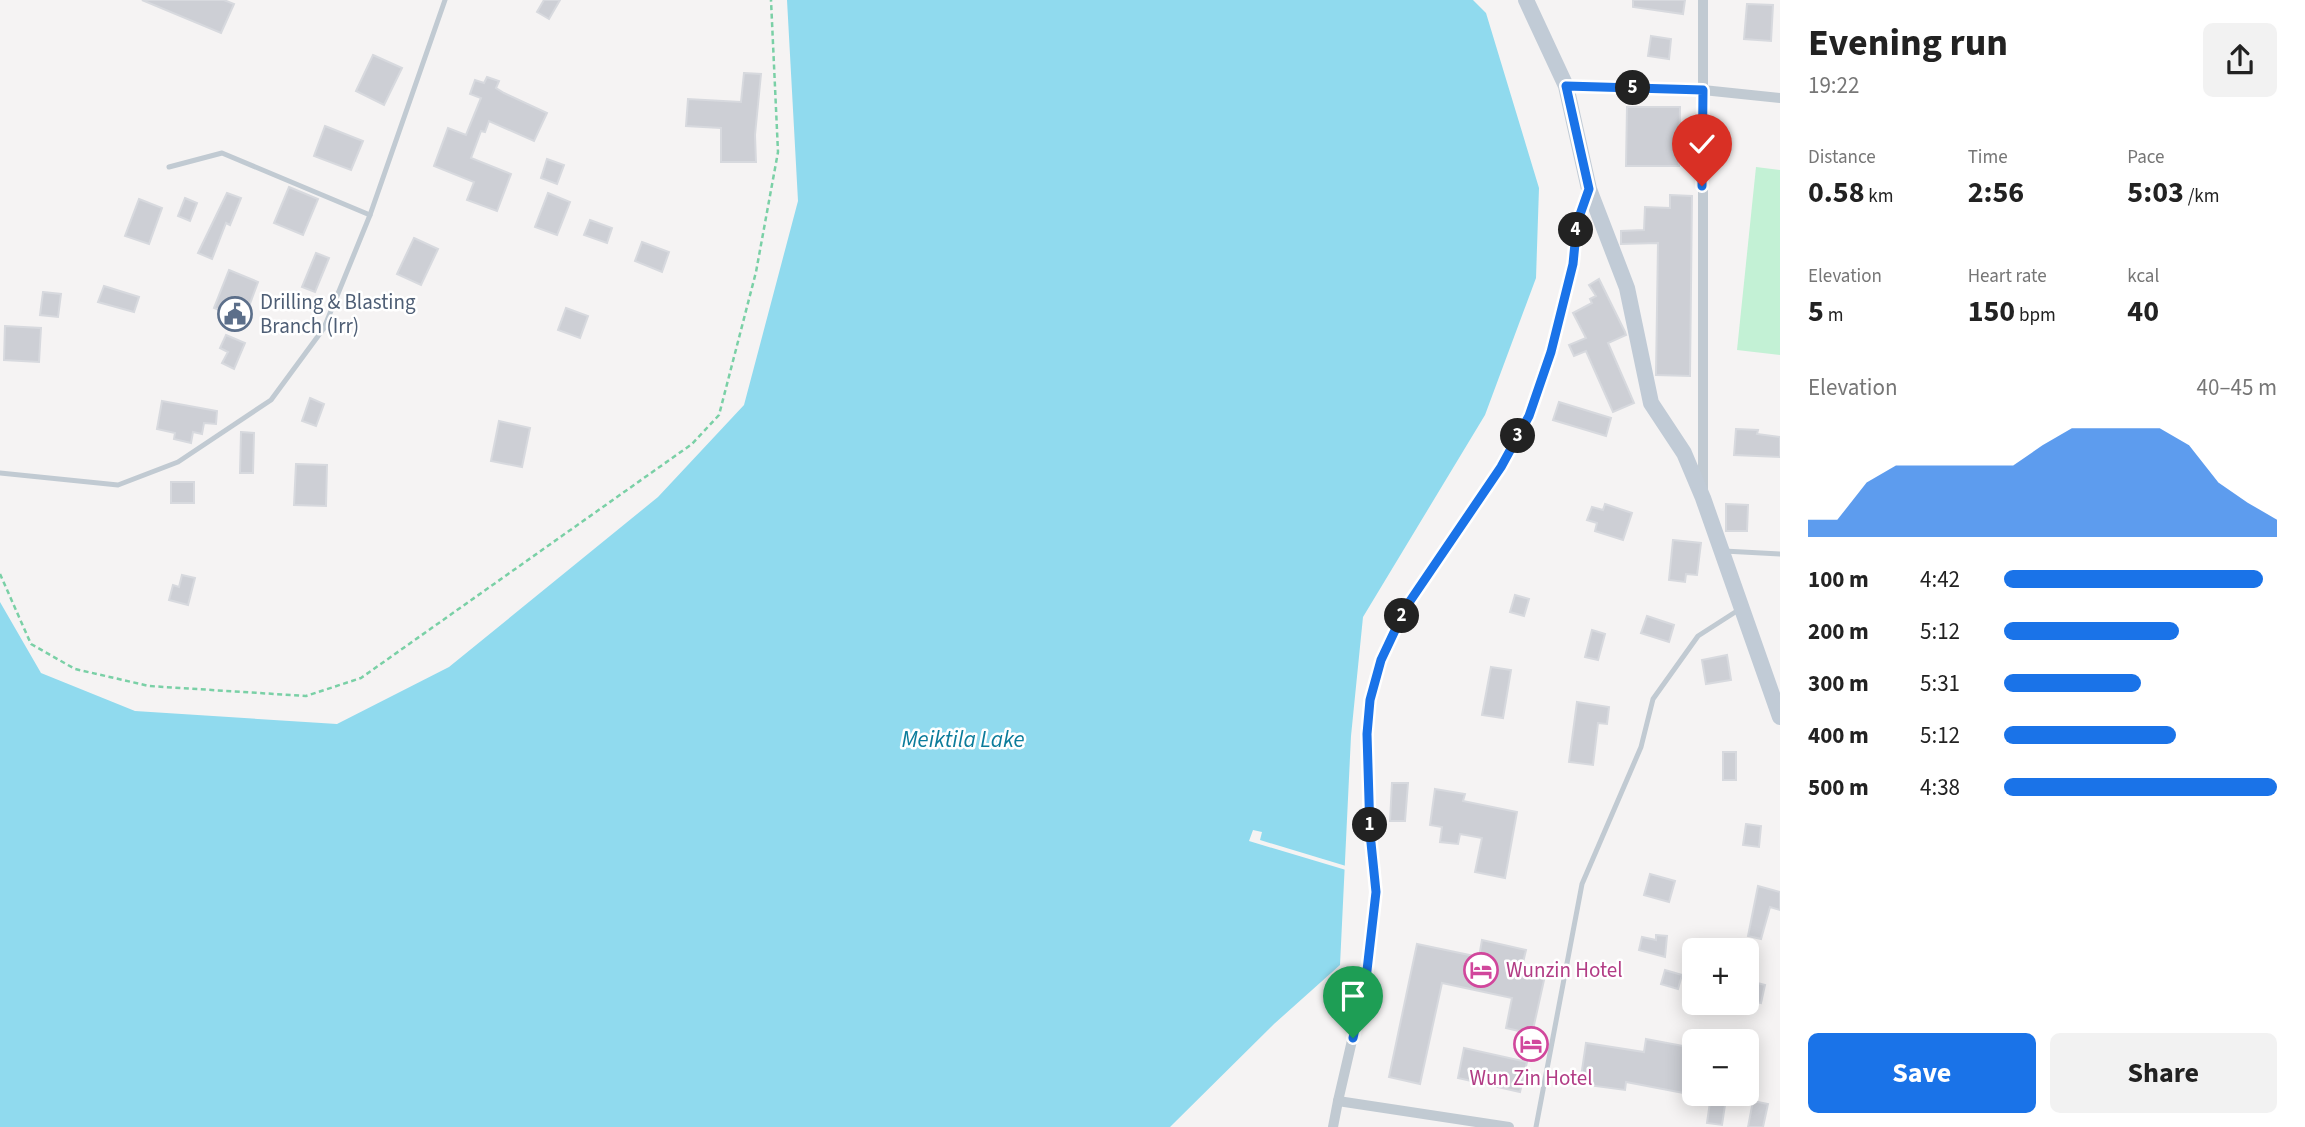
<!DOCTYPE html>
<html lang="en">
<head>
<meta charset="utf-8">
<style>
	:root { --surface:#fff; --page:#f2f2f2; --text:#222; --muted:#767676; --accent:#1a73e8 }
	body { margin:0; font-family:"Source Sans 3",sans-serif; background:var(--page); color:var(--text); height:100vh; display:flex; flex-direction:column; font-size:26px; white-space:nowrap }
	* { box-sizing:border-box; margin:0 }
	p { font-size:23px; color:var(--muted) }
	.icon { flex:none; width:38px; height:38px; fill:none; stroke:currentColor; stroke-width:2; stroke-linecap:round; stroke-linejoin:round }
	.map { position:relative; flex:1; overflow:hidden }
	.side { display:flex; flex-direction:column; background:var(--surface); width:525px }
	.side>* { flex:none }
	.tools { position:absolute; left:1682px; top:938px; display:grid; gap:14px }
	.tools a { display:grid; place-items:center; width:77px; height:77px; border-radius:10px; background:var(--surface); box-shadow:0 4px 18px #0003; font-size:35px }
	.pin { position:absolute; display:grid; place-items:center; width:60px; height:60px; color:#fff; margin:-72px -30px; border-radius:50% 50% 50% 0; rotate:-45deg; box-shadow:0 0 7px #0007 }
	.pin .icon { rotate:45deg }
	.km { position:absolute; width:35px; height:35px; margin:-18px; border-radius:50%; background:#222; color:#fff; font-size:19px; line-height:35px; text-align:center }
	.round { display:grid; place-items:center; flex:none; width:74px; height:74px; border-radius:10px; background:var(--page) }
	.overview { display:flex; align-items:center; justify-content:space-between; height:119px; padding:0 28px }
	h1 { font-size:38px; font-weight:700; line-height:52px }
	.stats { display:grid; grid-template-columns:repeat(3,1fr); gap:10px; height:119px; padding:7px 28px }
	.stats div { display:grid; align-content:center }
	.stats b { font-size:30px; font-weight:700 }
	.stats small { font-size:19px; font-weight:400 }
	.stats p { font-size:19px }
	.chart { height:196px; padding:14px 28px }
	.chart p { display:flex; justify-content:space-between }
	.chart svg { width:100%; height:126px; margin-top:7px; fill:var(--accent); opacity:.7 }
	.cta { display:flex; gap:14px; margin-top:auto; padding:14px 28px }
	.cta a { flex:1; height:80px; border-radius:10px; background:var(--accent); color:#fff; font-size:28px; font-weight:700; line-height:80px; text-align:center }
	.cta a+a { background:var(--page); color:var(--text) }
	ul { padding:0 28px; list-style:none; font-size:23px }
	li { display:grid; grid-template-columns:112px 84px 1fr; align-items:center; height:52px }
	li i { height:18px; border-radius:9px; background:var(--accent) }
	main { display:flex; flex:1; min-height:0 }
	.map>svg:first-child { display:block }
	.green { fill:#c3f1d5 }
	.water { fill:#90daee }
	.pier { fill:#f5f3f3 }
	.building { fill:#cdcfd5; stroke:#d7d9de; stroke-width:2 }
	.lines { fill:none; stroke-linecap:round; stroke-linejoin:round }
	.path { stroke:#7ad0a6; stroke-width:2.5; stroke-dasharray:5 3.5; stroke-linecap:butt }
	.lane { stroke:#c1cad2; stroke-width:5 }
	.street { stroke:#c1cad2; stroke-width:10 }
	.secondary { stroke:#c1cbd6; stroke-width:16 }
	.route-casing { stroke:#fff; stroke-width:14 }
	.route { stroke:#1a73e8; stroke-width:9 }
	.labels { text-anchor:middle; stroke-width:5; stroke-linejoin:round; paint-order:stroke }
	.service-label { font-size:21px; fill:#4e5e75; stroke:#fff; text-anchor:start }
	.hotel-label { font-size:21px; fill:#b23c85; stroke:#fff; text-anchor:start }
	.water-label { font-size:23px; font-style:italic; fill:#0c7c9b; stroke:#fff }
</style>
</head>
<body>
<main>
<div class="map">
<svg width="1780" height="1127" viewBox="0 0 1780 1127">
	<rect width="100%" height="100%" fill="#f5f3f3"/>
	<polygon class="green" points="1756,167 1780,170 1780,355 1737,350"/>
	<polygon class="water" points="787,0 1473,0 1486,13 1539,188 1536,278 1485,415 1363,617 1351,736 1340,965 1274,1024 1170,1127 0,1127 0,602 41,673 135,711 337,724 449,667 658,497 744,405 798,201"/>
	<polygon class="pier" points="1253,830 1262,832 1260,840 1346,866 1346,870 1249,841"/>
	<g class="building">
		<polygon points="142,0 224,0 234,4 221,33"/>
		<polygon points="544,0 560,0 549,19 537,12"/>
		<polygon points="1633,0 1685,0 1683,14 1633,7"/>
		<polygon points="1747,4 1773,5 1771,41 1744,39"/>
		<polygon points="1651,36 1671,39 1669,59 1648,56"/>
		<polygon points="373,55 402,68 384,105 356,91"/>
		<polygon points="744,73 761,74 755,135 756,162 721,162 721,128 686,126 688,99 741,102"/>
		<polygon points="487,77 499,81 496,88 504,93 547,113 534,141 489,121 485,132 481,131 471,158 511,174 497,211 467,200 474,182 434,166 448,128 466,135 481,98 470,94 475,80 484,83"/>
		<polygon points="1627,107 1680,107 1679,166 1626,166"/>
		<polygon points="325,126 363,141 351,170 314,156"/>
		<polygon points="547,159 564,165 557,184 541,178"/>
		<polygon points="289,187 318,199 303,235 274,223"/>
		<polygon points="227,193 241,198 230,225 226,223 212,259 198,253"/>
		<polygon points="548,193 570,202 557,235 535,227"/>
		<polygon points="1670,195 1692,196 1690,376 1656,375 1658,243 1621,244 1621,231 1644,230 1645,207 1670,208"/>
		<polygon points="185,198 197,203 190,221 178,216"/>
		<polygon points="139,199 162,208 149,244 125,236"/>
		<polygon points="590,220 612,228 607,243 584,235"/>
		<polygon points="414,238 438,249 421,285 397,274"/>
		<polygon points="642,242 669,252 662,272 635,261"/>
		<polygon points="316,253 329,258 315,292 302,287"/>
		<polygon points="229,270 258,282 244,320 214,308"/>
		<polygon points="1599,279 1625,332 1626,335 1608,343 1634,403 1613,412 1586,351 1574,356 1569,345 1586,338 1573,313 1592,303 1590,299 1596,296 1589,285"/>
		<polygon points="104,286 139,297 134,312 98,302"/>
		<polygon points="43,292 61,294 58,317 40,315"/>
		<polygon points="566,308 588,316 580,338 558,330"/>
		<polygon points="5,326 41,328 39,362 4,360"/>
		<polygon points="226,335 245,343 234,369 222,363 228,352 220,348"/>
		<polygon points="310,398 324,404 316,426 302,421"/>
		<polygon points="162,401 217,411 216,424 204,423 202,434 193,432 191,443 174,439 175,433 157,429"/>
		<polygon points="1559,402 1611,418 1606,436 1553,420"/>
		<polygon points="499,421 530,428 522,467 491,461"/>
		<polygon points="1736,429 1758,430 1757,434 1780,437 1780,457 1734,455"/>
		<polygon points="241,432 254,433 253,473 240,473"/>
		<polygon points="296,464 327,465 326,506 294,505"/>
		<rect x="171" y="482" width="23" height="21"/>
		<polygon points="1605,504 1632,513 1623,540 1595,531 1597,523 1587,520 1592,507 1603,510"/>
		<polygon points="1726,504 1748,505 1747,531 1726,531"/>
		<polygon points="1673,540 1701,543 1697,575 1686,574 1685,582 1669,580"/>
		<polygon points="182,575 195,578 188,605 169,600 173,585 179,587"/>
		<polygon points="1515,595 1529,599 1524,616 1510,612"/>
		<polygon points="1647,616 1674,625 1669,642 1641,633"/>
		<polygon points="1592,630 1605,634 1598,660 1585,657"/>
		<polygon points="1727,655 1731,680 1706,684 1702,660"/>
		<polygon points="1491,667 1511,670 1503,718 1482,715"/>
		<polygon points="1577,702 1609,707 1607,724 1598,723 1593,765 1569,762"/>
		<rect x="1723" y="752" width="13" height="28"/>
		<polygon points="1392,783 1408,783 1405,821 1390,821"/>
		<polygon points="1435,789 1465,794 1463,801 1517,812 1505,878 1475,872 1482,838 1460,834 1458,844 1440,842 1442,827 1430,825"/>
		<polygon points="1746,824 1761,826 1759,847 1743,845"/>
		<polygon points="1650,874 1675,881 1669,902 1644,895"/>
		<polygon points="1758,886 1780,892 1780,910 1770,907 1761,939 1748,936"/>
		<polygon points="1656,935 1667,936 1665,957 1639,950 1642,937 1656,940"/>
		<polygon points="1482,940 1526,950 1522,967 1546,971 1532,1034 1506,1028 1512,998 1442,983 1420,1084 1389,1077 1417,944 1479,957"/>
		<polygon points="1665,970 1682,975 1678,989 1661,984"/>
		<polygon points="1746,980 1765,985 1761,1003 1746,1000"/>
		<polygon points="1646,1039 1694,1048 1694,1095 1626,1082 1625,1090 1580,1084 1586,1043 1644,1052"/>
		<polygon points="1464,1048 1527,1062 1520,1092 1458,1078"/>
		<polygon points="1753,1101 1768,1104 1763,1127 1748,1127"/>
		<polygon points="1710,1102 1725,1105 1722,1125 1707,1123"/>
	</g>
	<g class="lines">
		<polyline class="path" points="0,574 31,644 75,669 149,686 306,696 361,678 692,444 719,415 756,272 778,152 771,0"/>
		<g class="lane">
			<polyline points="169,167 222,153 370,215"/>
			<polyline points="0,473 118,485 178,462 271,400 324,328 370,215 445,0"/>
			<polyline points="1724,551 1780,554"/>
			<polyline points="1536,1127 1582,884 1641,747 1653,699 1698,636 1740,609"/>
		</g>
		<g class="street">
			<polyline points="1566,86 1703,90 1780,98"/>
			<polyline points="1703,491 1703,0"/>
			<polyline points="1338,1101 1366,980 1376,892 1370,833 1367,734 1370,700 1381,660 1406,606 1501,467 1529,416 1563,310 1573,264 1577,223 1589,189"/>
			<polyline points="1333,1127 1338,1101 1509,1127"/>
		</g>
		<polyline class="secondary" points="1526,0 1566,86 1589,189 1627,288 1651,403 1684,453 1703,498 1780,717"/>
	</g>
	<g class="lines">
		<g class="route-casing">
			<polyline id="route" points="1353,1038 1366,979 1376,892 1370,833 1367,734 1370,700 1381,660 1406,607 1501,467 1529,416 1551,352 1573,264 1577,223 1589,189 1566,86 1703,90 1702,186"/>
		</g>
		<use href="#route" class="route"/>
	</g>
	<defs>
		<g id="civic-ring" transform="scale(1.75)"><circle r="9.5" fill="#fff" stroke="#5c6f8a" stroke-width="1.5"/><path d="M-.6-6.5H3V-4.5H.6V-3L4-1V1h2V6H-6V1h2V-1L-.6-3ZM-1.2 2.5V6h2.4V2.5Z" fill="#5c6f8a"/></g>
		<g id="hotel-ring" transform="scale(1.75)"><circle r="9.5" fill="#fff" stroke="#d1479c" stroke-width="1.5"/><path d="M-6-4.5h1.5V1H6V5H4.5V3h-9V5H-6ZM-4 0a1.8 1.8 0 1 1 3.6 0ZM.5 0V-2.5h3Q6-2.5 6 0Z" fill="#d1479c"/></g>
	</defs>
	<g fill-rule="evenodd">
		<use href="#civic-ring" x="235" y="314"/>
		<use href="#hotel-ring" x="1481" y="970"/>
		<use href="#hotel-ring" x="1531" y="1044"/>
	</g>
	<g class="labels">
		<g class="service-label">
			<text x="260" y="309">Drilling &amp; Blasting<tspan x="260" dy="24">Branch (Irr)</tspan></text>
		</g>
		<g class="hotel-label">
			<text x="1506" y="977">Wunzin Hotel</text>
			<text x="1531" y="1085" text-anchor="middle">Wun Zin Hotel</text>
		</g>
		<g class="water-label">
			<text x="963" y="747">Meiktila Lake</text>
		</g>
	</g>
</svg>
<div class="tools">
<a>+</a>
<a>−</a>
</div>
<div class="pin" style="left:1353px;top:1038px;background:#1e9e55"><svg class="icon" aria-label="arrive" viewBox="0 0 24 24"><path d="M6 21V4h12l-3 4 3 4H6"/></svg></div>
<div class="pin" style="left:1702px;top:186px;background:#d93025"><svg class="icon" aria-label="check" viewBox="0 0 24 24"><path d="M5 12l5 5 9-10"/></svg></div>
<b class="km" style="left:1370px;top:825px">1</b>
<b class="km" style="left:1402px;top:616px">2</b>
<b class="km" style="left:1518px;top:436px">3</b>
<b class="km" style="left:1576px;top:230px">4</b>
<b class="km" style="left:1633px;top:88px">5</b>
</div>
<section class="side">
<div class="overview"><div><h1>Evening run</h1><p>19:22</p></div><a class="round"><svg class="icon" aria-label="share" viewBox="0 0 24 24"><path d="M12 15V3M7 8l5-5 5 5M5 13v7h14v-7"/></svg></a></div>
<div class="stats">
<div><p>Distance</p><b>0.58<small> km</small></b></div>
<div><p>Time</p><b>2:56</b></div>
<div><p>Pace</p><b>5:03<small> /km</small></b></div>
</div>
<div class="stats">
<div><p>Elevation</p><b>5<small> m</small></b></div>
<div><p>Heart rate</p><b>150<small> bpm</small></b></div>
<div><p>kcal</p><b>40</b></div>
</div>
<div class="chart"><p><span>Elevation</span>40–45 m</p>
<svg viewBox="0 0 160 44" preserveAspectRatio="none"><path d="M0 44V38L10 38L20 25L30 19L40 19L50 19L60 19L70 19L80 12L90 6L100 6L110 6L120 6L130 12L140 25L150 32L160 38V44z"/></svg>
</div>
<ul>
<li><b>100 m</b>4:42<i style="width:95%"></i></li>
<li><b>200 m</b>5:12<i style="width:64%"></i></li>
<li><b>300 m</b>5:31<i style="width:50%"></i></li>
<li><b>400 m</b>5:12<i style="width:63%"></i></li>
<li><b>500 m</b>4:38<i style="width:100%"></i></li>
</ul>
<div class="cta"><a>Save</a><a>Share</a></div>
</section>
</main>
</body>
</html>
